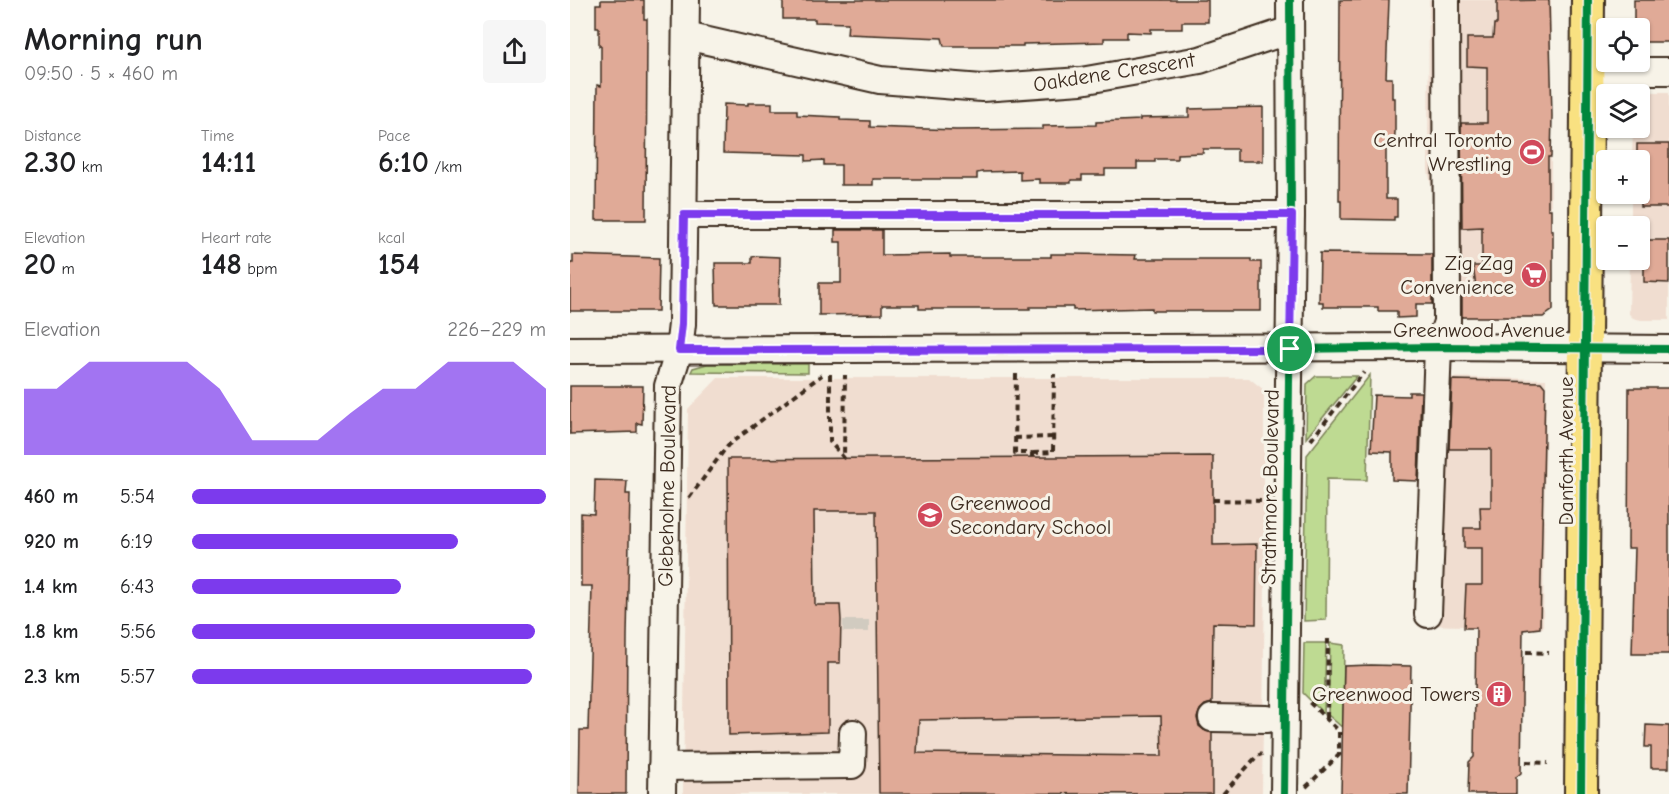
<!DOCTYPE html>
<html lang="en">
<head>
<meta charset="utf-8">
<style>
	:root { --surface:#fff; --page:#f6f6f6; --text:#202124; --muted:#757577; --accent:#7c3aed }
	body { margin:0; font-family:"Comic Neue",sans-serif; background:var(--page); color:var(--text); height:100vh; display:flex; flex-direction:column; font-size:22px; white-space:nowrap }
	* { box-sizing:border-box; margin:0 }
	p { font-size:20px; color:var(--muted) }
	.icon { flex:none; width:33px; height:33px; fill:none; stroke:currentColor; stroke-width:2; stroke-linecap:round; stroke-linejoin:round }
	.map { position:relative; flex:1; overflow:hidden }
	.sheet { display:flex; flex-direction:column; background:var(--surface); width:570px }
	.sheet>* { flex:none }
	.buttons { position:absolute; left:1026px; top:18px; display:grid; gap:12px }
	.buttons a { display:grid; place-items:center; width:54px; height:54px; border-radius:6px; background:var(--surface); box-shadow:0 2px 4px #0004; font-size:30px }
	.pin { position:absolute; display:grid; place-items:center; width:51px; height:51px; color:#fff; margin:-26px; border:3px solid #fff; border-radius:50%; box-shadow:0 2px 6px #0007 }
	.round { display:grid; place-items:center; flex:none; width:63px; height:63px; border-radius:6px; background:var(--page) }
	.overview { display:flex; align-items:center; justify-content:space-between; height:102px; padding:0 24px }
	h1 { font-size:33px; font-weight:700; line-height:45px }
	.metrics { display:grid; grid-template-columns:repeat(3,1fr); gap:9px; height:102px; padding:6px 24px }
	.metrics div { display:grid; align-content:center }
	.metrics b { font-size:30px; font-weight:700 }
	.metrics small { font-size:16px; font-weight:400 }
	.metrics p { font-size:16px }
	.chart { height:168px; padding:12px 24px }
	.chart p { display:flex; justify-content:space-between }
	.chart svg { width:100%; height:108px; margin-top:6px; fill:var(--accent); opacity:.7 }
	ul { padding:0 24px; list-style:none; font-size:20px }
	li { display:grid; grid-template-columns:96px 72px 1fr; align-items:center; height:45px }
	li i { height:15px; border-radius:8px; background:var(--accent) }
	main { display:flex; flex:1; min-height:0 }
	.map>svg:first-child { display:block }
	.built { fill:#f0ddd0 }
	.green { fill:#beda92; stroke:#7c8258; stroke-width:1.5 }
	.building { fill:#e0aa97; stroke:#3b2a1e; stroke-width:1.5; fill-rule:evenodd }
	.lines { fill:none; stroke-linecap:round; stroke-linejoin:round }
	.minor-tunnel { stroke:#d1cbc0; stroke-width:26; stroke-dasharray:26 13; stroke-linecap:butt }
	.minor-casing { stroke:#3b2a1e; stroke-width:30 }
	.major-casing { stroke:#3b2a1e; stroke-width:36 }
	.path { stroke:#3b2a1e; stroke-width:4; stroke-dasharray:6 4.5; stroke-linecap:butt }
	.minor { stroke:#f7f3e8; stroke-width:26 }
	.major { stroke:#f9e181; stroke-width:32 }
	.cycleway-casing { stroke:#f7f3e8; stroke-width:11 }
	.cycleway { stroke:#00873e; stroke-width:8 }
	.route-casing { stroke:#fff; stroke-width:12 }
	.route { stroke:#7c3aed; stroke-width:8 }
	.labels { text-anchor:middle; stroke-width:6; stroke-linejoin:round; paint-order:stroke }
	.street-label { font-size:21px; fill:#3b2a1e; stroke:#f7f3e8 }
	.poi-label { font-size:21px; fill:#3b2a1e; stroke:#f7f3e8; text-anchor:end }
</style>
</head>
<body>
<main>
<section class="sheet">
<div class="overview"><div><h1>Morning run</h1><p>09:50 · 5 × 460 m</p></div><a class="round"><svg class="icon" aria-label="share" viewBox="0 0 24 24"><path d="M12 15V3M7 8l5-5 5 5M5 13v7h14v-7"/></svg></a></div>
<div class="metrics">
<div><p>Distance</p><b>2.30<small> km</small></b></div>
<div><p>Time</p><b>14:11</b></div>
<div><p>Pace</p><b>6:10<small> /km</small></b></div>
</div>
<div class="metrics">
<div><p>Elevation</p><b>20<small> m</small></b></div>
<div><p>Heart rate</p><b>148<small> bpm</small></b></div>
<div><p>kcal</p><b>154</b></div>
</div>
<div class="chart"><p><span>Elevation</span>226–229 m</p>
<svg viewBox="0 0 160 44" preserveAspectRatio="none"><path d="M0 44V17L10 17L20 6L30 6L40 6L50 6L60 17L70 38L80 38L90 38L100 27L110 17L120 17L130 6L140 6L150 6L160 17V44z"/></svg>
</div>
<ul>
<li><b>460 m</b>5:54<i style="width:100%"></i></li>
<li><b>920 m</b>6:19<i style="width:75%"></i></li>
<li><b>1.4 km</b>6:43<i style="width:59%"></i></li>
<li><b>1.8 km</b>5:56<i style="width:97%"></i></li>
<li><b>2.3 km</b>5:57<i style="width:96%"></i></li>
</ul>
</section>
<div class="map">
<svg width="1099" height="794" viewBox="0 0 1099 794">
	<rect width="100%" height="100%" fill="#f7f3e8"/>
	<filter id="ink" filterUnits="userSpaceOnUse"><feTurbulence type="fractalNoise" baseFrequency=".0167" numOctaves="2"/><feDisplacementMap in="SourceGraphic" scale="12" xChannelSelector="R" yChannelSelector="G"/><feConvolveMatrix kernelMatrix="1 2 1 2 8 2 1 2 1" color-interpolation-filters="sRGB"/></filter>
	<g filter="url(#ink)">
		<g class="built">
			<polygon points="859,0 981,0 981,308 968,318 868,318 867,216 858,170"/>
			<polygon points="1063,92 1099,92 1099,320 1071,320 1063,318 1059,314 1060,260 1070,260 1070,226 1061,226 1061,194 1070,194 1070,160 1062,160 1063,128 1070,128 1070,94 1063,94"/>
			<polygon points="859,377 976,379 973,628 853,625"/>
			<polygon points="148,378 679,378 694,390 694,482 696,511 692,794 113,794 118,409"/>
		</g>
		<g class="green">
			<polygon points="137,364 238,364 238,373 121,372 123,368"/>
			<polygon points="800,375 797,480 757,479 756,620 734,621 737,455"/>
			<polygon points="746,376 787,376 736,438 737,384"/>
			<polygon points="734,643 756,643 754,714 733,693"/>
			<polygon points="760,643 774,645 773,728 758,715"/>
		</g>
		<g class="building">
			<polygon points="31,0 74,0 74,19 77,19 77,31 76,220 26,220 27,85 31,86 31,46 29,46 29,28 26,28 26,4 31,4"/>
			<polygon points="213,0 638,0 638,22 612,22 612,29 581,29 581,33 557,32 557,38 534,38 534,42 453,44 453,46 374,46 372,38 277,34 278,23 245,22 245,19 213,19"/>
			<polygon points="770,0 819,0 816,78 822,78 822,98 825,98 825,132 824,148 816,148 816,199 827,199 827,217 824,217 824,220 771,219 771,201 769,201"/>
			<polygon points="979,0 982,116 981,157 978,157 978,209 981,209 981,230 983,230 983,310 973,317 892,317 892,287 906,287 903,266 912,266 912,227 892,228 891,123 917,123 917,67 897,66 897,38 923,38 924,24 927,24 927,1"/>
			<polygon points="1064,0 1099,0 1099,42 1070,42 1070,28 1064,28"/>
			<polygon points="178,103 202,103 202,110 227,110 227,115 270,117 270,120 300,121 300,127 386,130 473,129 473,126 526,125 526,122 570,120 570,118 619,117 619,109 693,107 693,161 667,161 667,149 633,149 633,153 607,154 607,159 585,159 585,162 567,162 567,169 535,169 535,175 512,175 512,180 501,180 501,183 469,183 469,179 450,180 450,171 412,172 407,173 407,179 303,179 303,185 271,185 271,165 254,165 254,160 236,161 236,155 153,153 154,104 178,105"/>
			<polygon points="1067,144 1099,144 1099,207 1070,207 1070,160 1067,160"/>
			<polygon points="265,230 312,230 312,255 380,254 380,257 481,257 481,254 501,254 566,255 565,259 681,259 681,262 691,262 691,311 582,311 582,308 503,310 503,307 460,307 460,309 349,309 349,305 312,305 312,314 249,315 249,283 271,283 271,242 265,242"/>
			<polygon points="1074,240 1099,240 1099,283 1074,282"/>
			<polygon points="750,253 862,254 862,304 846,304 846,317 827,318 827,311 808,311 808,307 753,307 753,302 749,302"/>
			<polygon points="3,255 89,258 88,311 0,311 0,263 3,263"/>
			<polygon points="187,256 210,257 209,305 146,305 145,263 182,263 182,257"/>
			<polygon points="882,380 971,382 975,387 970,628 953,630 951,773 946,777 946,794 898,794 899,762 904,757 906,628 894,628 896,585 912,585 912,548 894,548 894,528 911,528 910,507 921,507 921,449 879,449"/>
			<polygon points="0,386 73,386 72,424 67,423 67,432 0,434"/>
			<polygon points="1059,388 1099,388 1099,654 1062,654 1065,548 1058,548"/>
			<polygon points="839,392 851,392 848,481 822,480 822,452 801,451 804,395 839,396"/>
			<path d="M 643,456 L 643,545 L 687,544 L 686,624 L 643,623 L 642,703 L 635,705 L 630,710 L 627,718 L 629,726 L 634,730 L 642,733 L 642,794 L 309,793 L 306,511 L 244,511 L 245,605 L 270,605 L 271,620 L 270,663 L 258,663 L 258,732 L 159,735 L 158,459 ZM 591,716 L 592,756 L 347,753 L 349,720 Z"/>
			<polygon points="25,480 57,481 56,494 60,494 57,636 56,794 9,794 10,730 18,730 22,586 11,586 11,513 24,514"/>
			<polygon points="801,665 841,666 838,794 771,794 774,666"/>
			<polygon points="1076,725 1099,726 1099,768 1081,768 1081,747 1075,747"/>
		</g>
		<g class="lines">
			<polyline class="minor-tunnel" points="286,620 286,632"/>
			<g class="minor-casing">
				<g id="minor">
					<polyline points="116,36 310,80 412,88 511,81 630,60 720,30"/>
					<polyline points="1018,71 1099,71"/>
					<polyline points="114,215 721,215"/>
					<polyline points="0,350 868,347 1099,349"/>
					<polyline points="858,614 868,347 877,322 876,0"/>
					<polyline points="642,718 697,719"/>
					<polyline points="92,767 282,765 283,733"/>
					<polyline points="92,794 98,386 109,350 112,324 116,0"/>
					<polyline points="714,794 721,215 720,0"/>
				</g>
			</g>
			<g class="major-casing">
				<polyline id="major" points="1011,794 1018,0"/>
			</g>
			<g class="path">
				<polyline points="260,374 260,442 274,458 275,375"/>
				<polyline points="446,374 445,453 462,453 462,457"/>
				<polyline points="445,438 483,437"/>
				<polyline points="741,440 794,372"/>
				<polyline points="463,453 483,452 484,374"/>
				<polyline points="119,498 158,445 252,375"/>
				<polyline points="643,500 696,501"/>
				<polyline points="956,652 979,653"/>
				<polyline points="757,718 758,639"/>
				<polyline points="956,762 978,763"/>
				<polyline points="736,787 769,755 769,731 738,701"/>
				<polyline points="653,794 687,756 692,754"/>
			</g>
			<use href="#minor" class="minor"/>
			<use href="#major" class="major"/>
			<g class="cycleway-casing">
				<g id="cycleway">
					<polyline points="720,349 868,347 1099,349"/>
					<polyline points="714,794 721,215 720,0"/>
					<polyline points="1011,794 1018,0"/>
				</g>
			</g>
			<use href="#cycleway" class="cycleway"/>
		</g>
	</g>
	<g class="lines" filter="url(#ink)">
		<g class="route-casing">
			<polygon id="route" points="114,215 722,215 720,349 109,350 112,324"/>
		</g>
		<use href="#route" class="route"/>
	</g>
	<defs>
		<g id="stadium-disc" transform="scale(1.35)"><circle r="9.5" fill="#d1495b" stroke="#f7f3e8"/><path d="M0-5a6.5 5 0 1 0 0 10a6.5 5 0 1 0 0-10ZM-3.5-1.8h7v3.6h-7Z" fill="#fff"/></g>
		<g id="supermarket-disc" transform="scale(1.35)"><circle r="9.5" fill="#d1495b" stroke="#f7f3e8"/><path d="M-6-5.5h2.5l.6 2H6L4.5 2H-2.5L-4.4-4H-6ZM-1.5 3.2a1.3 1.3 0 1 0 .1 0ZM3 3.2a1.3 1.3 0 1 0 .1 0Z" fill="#fff"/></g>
		<g id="school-disc" transform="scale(1.35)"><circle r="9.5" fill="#d1495b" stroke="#f7f3e8"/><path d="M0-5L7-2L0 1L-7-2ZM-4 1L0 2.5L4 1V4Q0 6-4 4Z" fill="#fff"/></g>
		<g id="building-disc" transform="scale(1.35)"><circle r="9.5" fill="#d1495b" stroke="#f7f3e8"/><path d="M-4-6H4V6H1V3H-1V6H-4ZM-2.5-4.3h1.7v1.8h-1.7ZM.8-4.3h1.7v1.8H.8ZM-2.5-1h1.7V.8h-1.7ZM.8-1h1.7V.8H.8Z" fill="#fff"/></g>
	</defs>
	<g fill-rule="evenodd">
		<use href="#stadium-disc" x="962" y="152"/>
		<use href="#supermarket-disc" x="964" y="275"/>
		<use href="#school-disc" x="360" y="515"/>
		<use href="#building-disc" x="929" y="694"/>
	</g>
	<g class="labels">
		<g class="street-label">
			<text transform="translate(544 72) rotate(-9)" y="7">Oakdene Crescent</text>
			<text x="909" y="337">Greenwood Avenue</text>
			<text transform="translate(996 451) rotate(-90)" y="7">Danforth Avenue</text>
			<text transform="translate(97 486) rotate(-89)" y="7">Glebeholme Boulevard</text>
			<text transform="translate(700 487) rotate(-89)" y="7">Strathmore Boulevard</text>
		</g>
		<g class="poi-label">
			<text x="942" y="147">Central Toronto<tspan x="942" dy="24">Wrestling</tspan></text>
			<text x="944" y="270">Zig Zag<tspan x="944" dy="24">Convenience</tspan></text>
			<text x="380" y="510" text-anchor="start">Greenwood<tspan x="380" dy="24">Secondary School</tspan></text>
			<text x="910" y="701">Greenwood Towers</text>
		</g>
	</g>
</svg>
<div class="buttons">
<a><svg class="icon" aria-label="locate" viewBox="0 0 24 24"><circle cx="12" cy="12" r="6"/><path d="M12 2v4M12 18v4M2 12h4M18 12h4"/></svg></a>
<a><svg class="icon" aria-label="layers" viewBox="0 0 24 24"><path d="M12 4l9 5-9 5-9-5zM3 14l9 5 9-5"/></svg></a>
<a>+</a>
<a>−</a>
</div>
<div class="pin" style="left:720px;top:349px;background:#1e9e55"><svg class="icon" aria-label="arrive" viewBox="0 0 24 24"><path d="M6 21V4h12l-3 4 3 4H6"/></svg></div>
</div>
</main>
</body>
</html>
